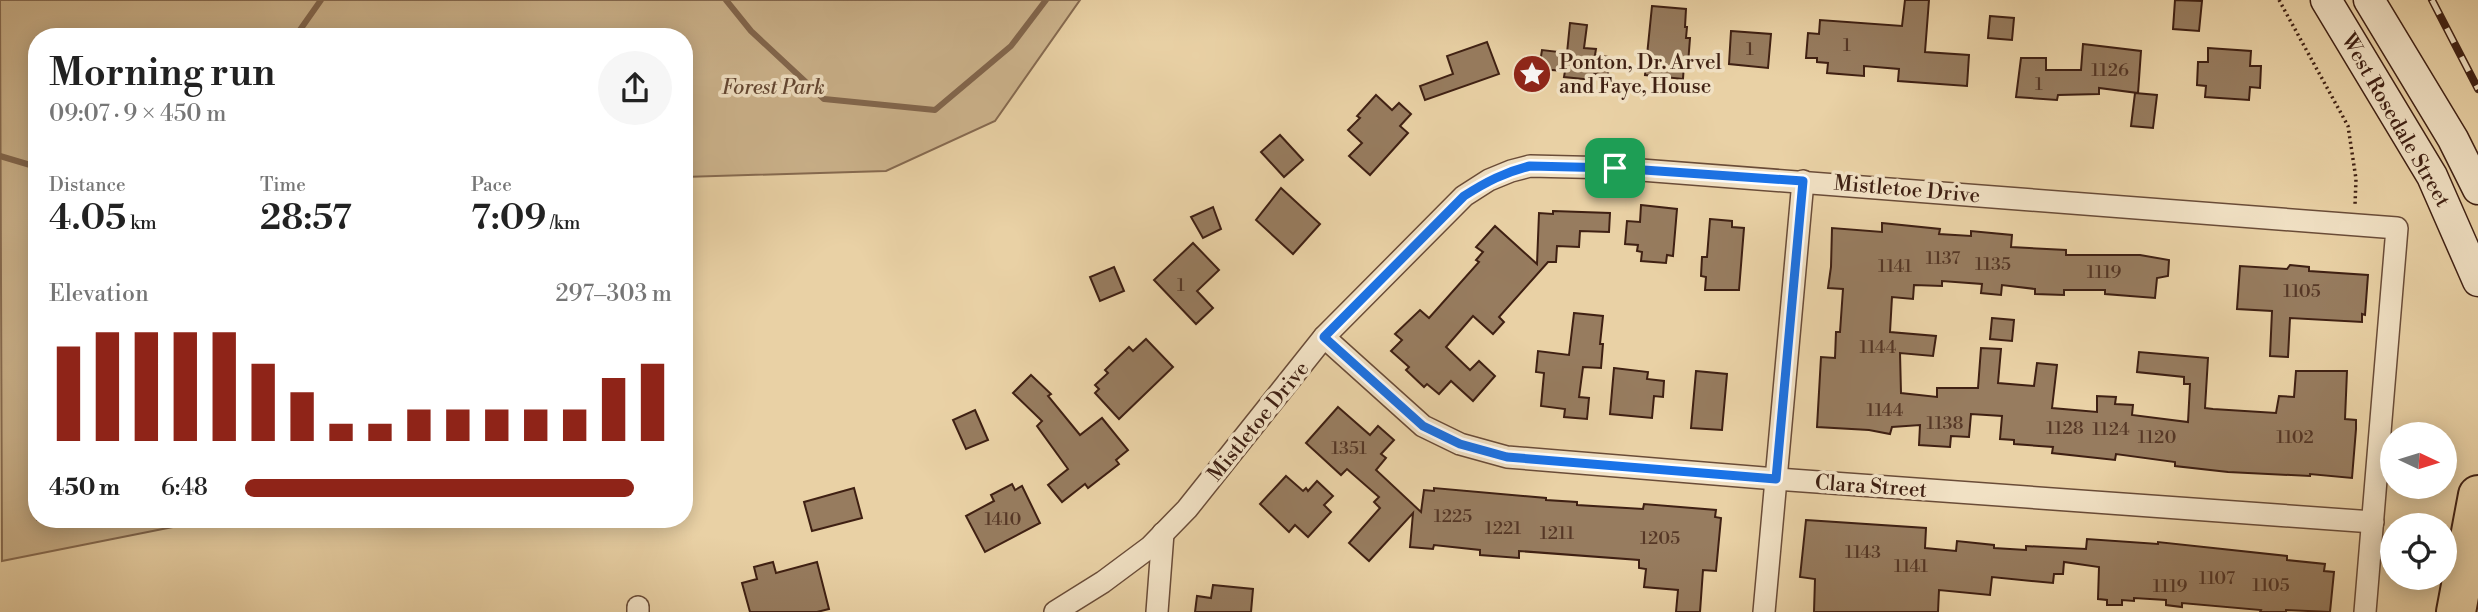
<!DOCTYPE html>
<html lang="en">
<head>
<meta charset="utf-8">
<style>
	:root { --surface:#fff; --page:#f6f6f6; --text:#222; --muted:#767676; --accent:#8f2418 }
	body { margin:0; font-family:"Libre Bodoni",serif; background:var(--page); color:var(--text); height:100vh; display:flex; flex-direction:column; font-size:26px; white-space:nowrap }
	* { box-sizing:border-box; margin:0 }
	p { font-size:23px; color:var(--muted) }
	.icon { flex:none; width:38px; height:38px; fill:none; stroke:currentColor; stroke-width:2; stroke-linecap:round; stroke-linejoin:round }
	.map { position:relative; flex:1; overflow:hidden }
	.panel { position:absolute; left:28px; top:28px; width:665px; height:500px; display:flex; flex-direction:column; background:var(--surface); border-radius:28px; box-shadow:0 4px 18px #0003 }
	.panel>* { flex:none }
	.needle { width:46px; rotate:94deg }
	.tools { position:absolute; left:2380px; top:422px; display:grid; gap:14px }
	.tools a { display:grid; place-items:center; width:77px; height:77px; border-radius:50%; background:var(--surface); box-shadow:0 4px 18px #0003; font-size:35px }
	.pin { position:absolute; display:grid; place-items:center; width:60px; height:60px; color:#fff; margin:-30px; border-radius:14px; box-shadow:0 4px 10px #0006 }
	.round { display:grid; place-items:center; flex:none; width:74px; height:74px; border-radius:37px; background:var(--page) }
	.head { display:flex; align-items:center; justify-content:space-between; height:119px; padding:0 21px }
	h1 { font-size:38px; font-weight:600; line-height:52px }
	.metrics { display:grid; grid-template-columns:repeat(3,1fr); gap:10px; height:119px; padding:7px 21px }
	.metrics div { display:grid; align-content:center }
	.metrics b { font-size:35px; font-weight:600 }
	.metrics small { font-size:19px; font-weight:400 }
	.metrics p { font-size:19px }
	.chart { height:196px; padding:14px 21px }
	.chart p { display:flex; justify-content:space-between }
	.chart svg { width:100%; height:126px; margin-top:7px; stroke:var(--accent); stroke-width:6 }
	ul { padding:0 21px; list-style:none; font-size:23px }
	li { display:grid; grid-template-columns:112px 84px 1fr; align-items:center; height:52px }
	li i { height:18px; border-radius:9px; background:var(--accent) }
	.map>svg:first-child { display:block }
	.green { fill:#ccb38c; stroke:#866a50; stroke-width:2 }
	.lines { fill:none; stroke-linecap:round; stroke-linejoin:round }
	.stream { stroke:#82664d; stroke-width:6 }
	.building { fill:#977c5f; stroke:#3f2013; stroke-width:2 }
	.minor-casing { stroke:#6a4c38; stroke-width:24 }
	.secondary-casing { stroke:#3f2013; stroke-width:33 }
	.motorway-casing { stroke:#3f2013; stroke-width:42 }
	.path { stroke:#3f2013; stroke-width:3.5; stroke-dasharray:2 3.5; stroke-linecap:butt }
	.minor { stroke:#f1e1c4; stroke-width:21 }
	.secondary { stroke:#f1e1c4; stroke-width:30 }
	.motorway { stroke:#e9d1a5; stroke-width:38 }
	.rail-casing { stroke:#3f2013; stroke-width:8 }
	.rail { stroke:#f1e1c4; stroke-width:5; stroke-dasharray:16; stroke-linecap:butt }
	.route-casing { stroke:#fff; stroke-width:14 }
	.route { stroke:#1a73e8; stroke-width:9 }
	.labels { text-anchor:middle; stroke-width:7; stroke-linejoin:round; paint-order:stroke }
	.number-label { font-size:18px; fill:#553726 }
	.poi-label { font-size:21px; fill:#3f2013; stroke:#f1e1c4; text-anchor:start }
	.park-label { font-size:21px; font-style:italic; fill:#624531; stroke:#f1e1c4 }
	.street-label { font-size:21px; fill:#3f2013; stroke:#f1e1c4 }
</style>
</head>
<body>
<div class="map">
<svg width="2478" height="612" viewBox="0 0 2478 612">
	<rect width="100%" height="100%" fill="#e9d1a5"/>
	<filter id="stains"><feTurbulence type="fractalNoise" baseFrequency=".00286" numOctaves="4"/><feColorMatrix values="0 0 0 0 .2 0 0 0 0 .09 0 0 0 0 .02 0 0 0 .5 -.17"/></filter>
	<radialGradient id="worn" r=".72"><stop offset=".6" stop-color="#630" stop-opacity="0"/><stop offset="1" stop-color="#630" stop-opacity=".3"/></radialGradient>
	<polygon class="green" points="0,0 1080,0 995,121 886,171 684,177 684,37 37,37 37,520 208,520 2,561"/>
	<g class="lines">
		<g class="stream">
			<polyline points="726,0 751,31 824,99 935,110 1011,46 1046,0"/>
			<polyline points="295,37 321,0"/>
			<polyline points="0,156 37,167"/>
		</g>
	</g>
	<g class="building">
		<polygon points="1905,0 1929,0 1925,52 1969,55 1967,86 1898,81 1899,69 1864,66 1864,76 1827,73 1828,63 1817,62 1817,58 1806,58 1808,33 1819,34 1820,20 1902,26"/>
		<polygon points="2175,0 2202,1 2199,31 2173,29"/>
		<polygon points="1652,6 1686,9 1685,27 1687,27 1686,38 1690,38 1688,64 1684,64 1683,79 1645,75"/>
		<polygon points="1990,16 2014,18 2012,40 1988,38"/>
		<polygon points="1570,23 1587,25 1584,48 1596,49 1595,55 1609,57 1608,76 1594,74 1593,80 1564,77 1565,71 1539,69 1542,50 1567,53"/>
		<polygon points="1731,31 1771,34 1768,68 1729,64"/>
		<polygon points="1487,42 1499,74 1425,100 1420,86 1453,74 1447,56"/>
		<polygon points="2083,44 2141,51 2138,93 2099,88 2099,94 2058,95 2057,100 2016,97 2021,58 2046,58 2046,70 2081,70"/>
		<polygon points="2208,48 2251,51 2250,66 2261,66 2260,88 2250,87 2249,100 2205,97 2206,86 2197,85 2198,62 2208,62"/>
		<polygon points="2135,93 2157,95 2153,128 2131,126"/>
		<polygon points="1376,95 1392,110 1399,103 1411,114 1400,126 1408,133 1370,175 1349,156 1362,143 1348,130 1360,118 1357,116"/>
		<polygon points="1280,135 1303,160 1284,177 1261,152"/>
		<polygon points="1281,188 1320,224 1293,254 1256,220"/>
		<polygon points="1641,205 1677,209 1673,256 1667,255 1666,263 1641,261 1642,252 1637,251 1638,245 1625,244 1627,221 1640,222"/>
		<polygon points="1213,207 1221,229 1203,238 1191,217"/>
		<polygon points="1553,211 1610,213 1609,232 1580,231 1579,247 1557,246 1556,262 1548,262 1499,317 1504,322 1493,334 1473,316 1446,347 1470,370 1479,361 1495,376 1473,401 1451,381 1439,394 1427,384 1424,387 1406,370 1409,367 1391,351 1402,340 1395,334 1420,310 1429,318 1479,262 1476,260 1483,252 1476,247 1495,226 1537,264 1539,213 1553,214"/>
		<polygon points="1710,219 1732,221 1732,227 1744,228 1739,290 1705,290 1706,277 1701,276 1702,257 1707,257"/>
		<polygon points="1882,223 1940,229 1939,234 1971,236 1971,231 2012,235 2011,247 2066,250 2066,255 2140,255 2169,260 2168,276 2157,278 2155,298 2105,294 2105,290 2064,290 2064,295 2035,294 2035,289 2002,285 2001,295 1981,293 1982,284 1942,281 1942,286 1914,285 1913,299 1892,297 1890,332 1936,336 1933,356 1900,353 1901,393 1937,397 1937,388 1978,388 1981,348 2001,349 1998,383 2034,386 2037,363 2057,365 2052,408 2097,412 2097,396 2116,397 2115,404 2133,405 2132,415 2188,422 2190,384 2184,384 2184,377 2137,372 2139,352 2208,358 2205,408 2213,409 2276,413 2279,396 2294,397 2296,371 2347,371 2345,419 2356,420 2356,429 2352,478 2310,474 2310,476 2228,472 2175,466 2175,462 2116,454 2115,460 2052,453 2053,447 2014,444 2014,440 2000,439 2002,416 1971,414 1969,437 1951,436 1950,447 1919,445 1920,425 1892,427 1890,434 1869,430 1817,427 1821,357 1835,358 1836,332 1840,332 1843,289 1828,288 1831,267 1832,228 1882,232"/>
		<polygon points="1193,243 1219,270 1197,291 1213,308 1196,324 1154,280"/>
		<polygon points="2290,265 2309,267 2309,271 2368,275 2365,315 2362,314 2362,322 2290,318 2288,357 2270,356 2272,311 2237,309 2240,266 2287,269"/>
		<polygon points="1114,267 1124,291 1100,301 1090,277"/>
		<polygon points="1574,313 1603,316 1600,344 1603,344 1601,368 1583,367 1579,397 1589,398 1587,419 1564,417 1565,409 1541,406 1544,373 1536,372 1538,351 1569,355"/>
		<polygon points="1992,318 2014,320 2012,341 1990,339"/>
		<polygon points="1146,339 1173,367 1119,419 1095,393 1099,389 1095,385 1108,373 1105,370 1129,347 1133,351"/>
		<polygon points="1614,368 1648,372 1647,379 1664,381 1663,397 1654,396 1652,418 1610,414"/>
		<polygon points="1696,371 1727,374 1722,430 1691,428"/>
		<polygon points="1031,375 1051,394 1048,396 1080,435 1102,418 1128,450 1116,460 1119,464 1088,488 1085,484 1062,502 1048,485 1068,469 1037,426 1042,421 1013,393"/>
		<polygon points="1338,407 1370,435 1378,426 1394,440 1381,454 1386,458 1376,470 1421,512 1424,490 1434,491 1434,488 1546,498 1546,500 1577,502 1577,505 1643,509 1644,504 1716,510 1715,517 1721,518 1716,571 1703,570 1700,612 1676,612 1678,590 1644,587 1646,569 1639,568 1639,560 1519,551 1519,558 1480,555 1480,550 1434,545 1433,549 1410,547 1413,513 1369,561 1349,543 1380,508 1374,502 1379,497 1347,469 1341,475 1306,443"/>
		<polygon points="975,410 988,440 966,449 953,420"/>
		<polygon points="1286,476 1303,491 1306,488 1308,491 1317,481 1333,496 1324,505 1331,512 1308,537 1295,525 1289,532 1260,504"/>
		<polygon points="1012,484 1015,490 1022,486 1040,523 985,552 966,516 994,501 991,495"/>
		<polygon points="854,488 862,518 812,531 804,502"/>
		<polygon points="1806,520 1926,528 1925,548 1956,551 1957,541 1994,545 1994,548 2026,550 2026,546 2086,549 2087,539 2158,544 2158,542 2287,556 2287,560 2325,564 2324,571 2334,572 2330,612 2286,610 2286,612 2260,612 2261,610 2182,603 2182,607 2166,605 2166,600 2134,598 2134,601 2122,600 2122,605 2107,605 2107,600 2098,599 2099,567 2064,562 2063,574 2054,574 2053,583 1992,577 1990,595 1939,590 1938,612 1814,612 1815,579 1800,577"/>
		<polygon points="773,562 776,573 817,562 829,609 817,612 750,612 742,583 757,579 754,567"/>
		<polygon points="1213,585 1253,589 1251,612 1195,612 1197,596 1211,598"/>
	</g>
	<g class="lines">
		<g class="minor-casing">
			<g id="minor">
				<polyline points="1324,337 1423,426 1460,444 1507,457 1776,479 2373,522"/>
				<polyline points="638,612 638,607"/>
				<polyline points="1055,612 1103,582 1150,547 1187,509 1324,337 1464,196 1489,180 1511,171 1530,166 1615,168 2397,228 2365,612"/>
				<polyline points="1157,612 1163,533"/>
				<polyline points="1764,612 1803,181"/>
			</g>
		</g>
		<g class="secondary-casing">
			<g id="secondary">
				<polyline points="2326,0 2432,176 2478,281"/>
				<polyline points="2369,0 2453,139 2478,189"/>
			</g>
		</g>
		<g class="motorway-casing">
			<polyline id="motorway" points="2456,612 2478,495"/>
		</g>
		<polyline class="path" points="2279,0 2348,126 2356,179 2355,205"/>
		<use href="#minor" class="minor"/>
		<use href="#secondary" class="secondary"/>
		<use href="#motorway" class="motorway"/>
		<g class="rail-casing">
			<polyline id="rail" points="2432,0 2478,89"/>
		</g>
		<use href="#rail" class="rail"/>
	</g>
	<g class="lines">
		<g class="route-casing">
			<path id="route" d="M 1530,166 L 1615,168 L 1803,181 L 1776,479 L 1507,457 L 1460,444 L 1423,426 L 1324,337 L 1464,196 C 1486,182 1505,172 1530,166 Z"/>
		</g>
		<use href="#route" class="route"/>
	</g>
	<defs>
		<g id="sight-disc" transform="scale(2.0125)"><circle r="9.5" fill="#8f2418" stroke="#f1e1c4"/><path d="M0-6L1.8-2.2L6-1.7L2.9 1.2L3.7 5.4L0 3.3L-3.7 5.4L-2.9 1.2L-6-1.7L-1.8-2.2Z" fill="#fff"/></g>
	</defs>
	<g fill-rule="evenodd">
		<use href="#sight-disc" x="1532" y="74"/>
	</g>
	<g class="labels">
		<g class="number-label">
			<text x="1847" y="51">1</text>
			<text x="1750" y="55">1</text>
			<text x="2110" y="76">1126</text>
			<text x="2039" y="90">1</text>
			<text x="1943" y="264">1137</text>
			<text x="1993" y="270">1135</text>
			<text x="1895" y="272">1141</text>
			<text x="2104" y="278">1119</text>
			<text x="1181" y="291">1</text>
			<text x="2302" y="297">1105</text>
			<text x="1878" y="353">1144</text>
			<text x="1885" y="416">1144</text>
			<text x="1945" y="429">1138</text>
			<text x="2065" y="434">1128</text>
			<text x="2111" y="435">1124</text>
			<text x="2157" y="443">1120</text>
			<text x="2295" y="443">1102</text>
			<text x="1349" y="454">1351</text>
			<text x="1453" y="522">1225</text>
			<text x="1003" y="525">1410</text>
			<text x="1503" y="534">1221</text>
			<text x="1557" y="539">1211</text>
			<text x="1660" y="544">1205</text>
			<text x="1863" y="558">1143</text>
			<text x="1911" y="572">1141</text>
			<text x="2217" y="584">1107</text>
			<text x="2271" y="591">1105</text>
			<text x="2170" y="592">1119</text>
		</g>
		<g class="poi-label">
			<text x="1559" y="69">Ponton, Dr. Arvel<tspan x="1559" dy="24">and Faye, House</tspan></text>
		</g>
		<g class="park-label">
			<text x="773" y="94">Forest Park</text>
		</g>
		<g class="street-label">
			<text transform="translate(2396 120) rotate(60)" y="7">West Rosedale Street</text>
			<text transform="translate(1907 189) rotate(5)" y="7">Mistletoe Drive</text>
			<text transform="translate(1258 421) rotate(-51)" y="7">Mistletoe Drive</text>
			<text transform="translate(1871 486) rotate(4)" y="7">Clara Street</text>
		</g>
	</g>
	<rect width="100%" height="100%" filter="url(#stains)"/>
	<rect width="100%" height="100%" fill="url(#worn)"/>
</svg>
<div class="tools">
<a><svg class="needle" viewBox="-14 -14 28 28"><path d="M0-13l5 13h-10z" fill="#e53935"/><path d="M0 13l5-13h-10z" fill="#767676"/></svg></a>
<a><svg class="icon" aria-label="locate" viewBox="0 0 24 24"><circle cx="12" cy="12" r="6"/><path d="M12 2v4M12 18v4M2 12h4M18 12h4"/></svg></a>
</div>
<div class="pin" style="left:1615px;top:168px;background:#1e9e55"><svg class="icon" aria-label="arrive" viewBox="0 0 24 24"><path d="M6 21V4h12l-3 4 3 4H6"/></svg></div>
<section class="panel">
<div class="head"><div><h1>Morning run</h1><p>09:07 · 9 × 450 m</p></div><a class="round"><svg class="icon" aria-label="share" viewBox="0 0 24 24"><path d="M12 15V3M7 8l5-5 5 5M5 13v7h14v-7"/></svg></a></div>
<div class="metrics">
<div><p>Distance</p><b>4.05<small> km</small></b></div>
<div><p>Time</p><b>28:57</b></div>
<div><p>Pace</p><b>7:09<small> /km</small></b></div>
</div>
<div class="chart"><p><span>Elevation</span>297–303 m</p>
<svg viewBox="0 0 160 44" preserveAspectRatio="none"><path d="M5 44V11M15 44V6M25 44V6M35 44V6M45 44V6M55 44V17M65 44V27M75 44V38M85 44V38M95 44V33M105 44V33M115 44V33M125 44V33M135 44V33M145 44V22M155 44V17"/></svg>
</div>
<ul>
<li><b>450 m</b>6:48<i style="width:91%"></i></li>
</ul>
</section>
</div>
</body>
</html>
